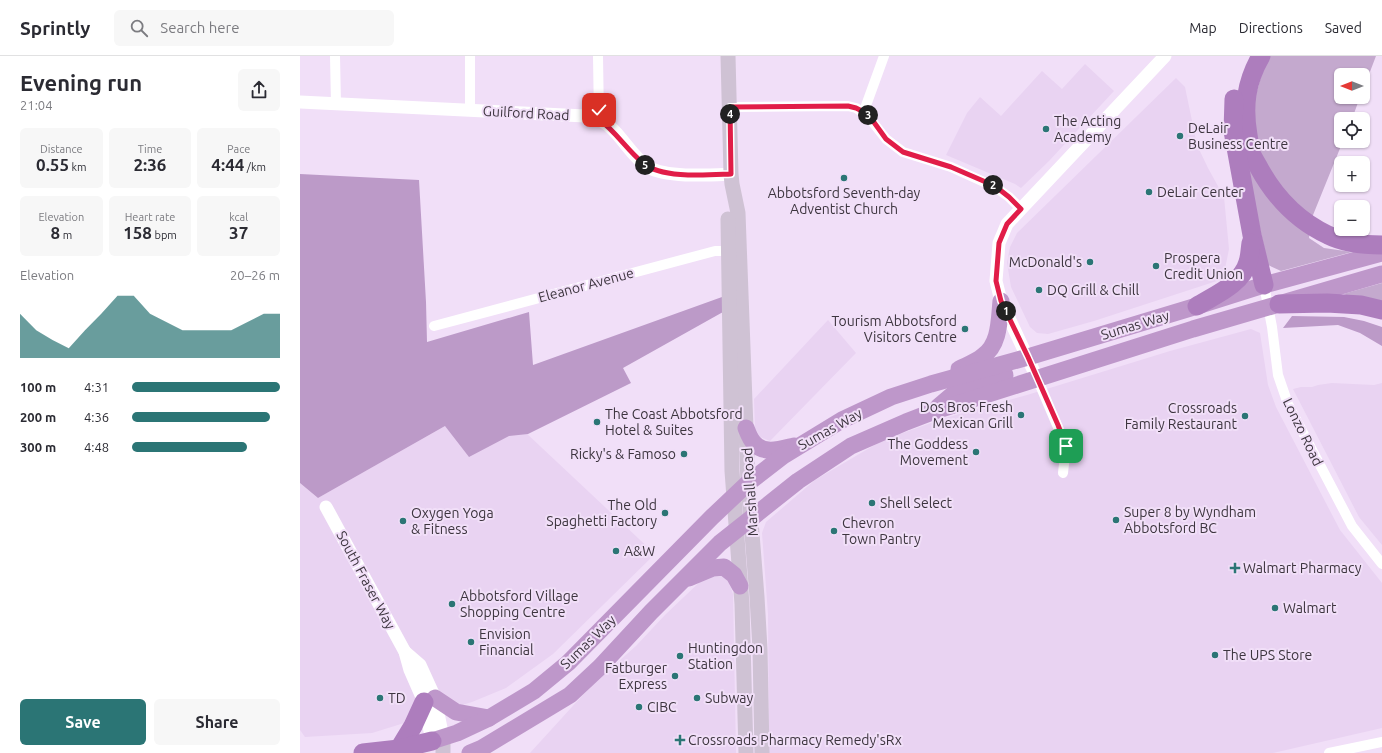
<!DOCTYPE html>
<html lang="en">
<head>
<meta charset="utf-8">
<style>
	:root { --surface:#fff; --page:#f7f7f7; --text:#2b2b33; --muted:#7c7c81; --line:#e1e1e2; --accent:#2b7575 }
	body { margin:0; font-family:Ubuntu,sans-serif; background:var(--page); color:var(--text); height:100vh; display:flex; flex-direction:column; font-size:15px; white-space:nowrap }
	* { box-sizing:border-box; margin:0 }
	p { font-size:13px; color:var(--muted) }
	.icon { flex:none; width:22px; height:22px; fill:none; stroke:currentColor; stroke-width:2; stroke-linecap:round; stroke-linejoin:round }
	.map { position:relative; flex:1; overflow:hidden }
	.sheet { display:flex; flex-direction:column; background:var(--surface); width:300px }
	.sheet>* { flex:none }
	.needle { width:26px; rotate:270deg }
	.fabs { position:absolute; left:1034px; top:12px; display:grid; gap:8px }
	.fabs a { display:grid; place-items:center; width:36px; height:36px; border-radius:6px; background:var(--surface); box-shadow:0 1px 3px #0004; font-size:20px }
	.pin { position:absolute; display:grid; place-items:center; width:34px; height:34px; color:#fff; margin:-17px; border-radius:8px; box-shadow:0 2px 6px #0006 }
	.km { position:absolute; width:20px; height:20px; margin:-10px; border-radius:50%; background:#222; color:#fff; font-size:11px; line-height:20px; text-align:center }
	.round { display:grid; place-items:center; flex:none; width:42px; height:42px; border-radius:6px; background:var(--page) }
	.headline { display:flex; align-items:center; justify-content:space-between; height:68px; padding:0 20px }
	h1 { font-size:22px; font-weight:700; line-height:30px }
	.stats { display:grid; grid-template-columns:repeat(3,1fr); gap:6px; height:68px; padding:4px 20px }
	.stats div { display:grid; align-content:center; border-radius:6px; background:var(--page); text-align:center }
	.stats b { font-size:17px; font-weight:700 }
	.stats small { font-size:11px; font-weight:400 }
	.stats p { font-size:11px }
	.chart { height:112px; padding:8px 20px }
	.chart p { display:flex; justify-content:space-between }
	.chart svg { width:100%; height:72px; margin-top:4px; fill:var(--accent); opacity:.7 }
	.button { display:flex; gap:8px; margin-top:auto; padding:8px 20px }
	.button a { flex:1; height:46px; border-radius:6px; background:var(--accent); color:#fff; font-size:16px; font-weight:700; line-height:46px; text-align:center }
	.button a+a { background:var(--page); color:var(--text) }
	ul { padding:0 20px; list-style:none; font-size:13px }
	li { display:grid; grid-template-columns:64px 48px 1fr; align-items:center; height:30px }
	li i { height:10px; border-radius:5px; background:var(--accent) }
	header { display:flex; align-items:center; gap:24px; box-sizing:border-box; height:56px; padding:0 20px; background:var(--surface); border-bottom:1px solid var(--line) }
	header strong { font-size:19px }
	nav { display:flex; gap:22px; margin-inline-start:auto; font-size:14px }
	.search { width:280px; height:36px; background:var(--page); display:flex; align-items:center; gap:10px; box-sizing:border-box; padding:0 14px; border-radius:6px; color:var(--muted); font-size:15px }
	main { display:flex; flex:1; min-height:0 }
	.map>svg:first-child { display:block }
	.built { fill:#e9d3f2 }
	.green { fill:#c4a9ce }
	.forest { fill:#bc9ac8 }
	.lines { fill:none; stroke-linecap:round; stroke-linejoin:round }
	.minor { stroke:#fff; stroke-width:10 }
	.tertiary { stroke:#fff; stroke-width:13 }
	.secondary { stroke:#cfc2d4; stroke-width:15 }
	.trunk { stroke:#be97ca; stroke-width:17 }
	.motorway { stroke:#ad7dbd; stroke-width:19 }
	.route-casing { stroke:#fff; stroke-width:8 }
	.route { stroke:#e11d48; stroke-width:5 }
	.poi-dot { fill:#2b7575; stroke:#f1dff8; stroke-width:1.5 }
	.labels { text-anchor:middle; stroke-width:4; stroke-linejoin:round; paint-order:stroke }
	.street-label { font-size:14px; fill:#3d353f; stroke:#f1dff8 }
	.poi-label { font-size:14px; fill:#3d353f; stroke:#f1dff8; text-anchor:start }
</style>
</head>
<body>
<header>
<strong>Sprintly</strong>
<div class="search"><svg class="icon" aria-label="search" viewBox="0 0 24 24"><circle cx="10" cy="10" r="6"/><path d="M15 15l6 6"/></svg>Search here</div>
<nav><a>Map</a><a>Directions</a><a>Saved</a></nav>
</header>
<main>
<section class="sheet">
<div class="headline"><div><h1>Evening run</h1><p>21:04</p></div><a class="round"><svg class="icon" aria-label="share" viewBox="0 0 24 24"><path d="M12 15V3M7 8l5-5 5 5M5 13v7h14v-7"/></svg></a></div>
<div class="stats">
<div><p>Distance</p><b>0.55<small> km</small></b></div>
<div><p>Time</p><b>2:36</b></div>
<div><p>Pace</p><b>4:44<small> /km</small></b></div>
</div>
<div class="stats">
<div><p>Elevation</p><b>8<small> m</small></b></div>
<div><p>Heart rate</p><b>158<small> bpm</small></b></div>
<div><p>kcal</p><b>37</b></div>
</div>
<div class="chart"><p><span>Elevation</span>20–26 m</p>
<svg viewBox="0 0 160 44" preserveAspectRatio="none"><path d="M0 44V17L10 27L20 33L30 38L40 27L50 17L60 6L70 6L80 17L90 22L100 27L110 27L120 27L130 27L140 22L150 17L160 17V44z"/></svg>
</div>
<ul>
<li><b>100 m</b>4:31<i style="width:100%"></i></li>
<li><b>200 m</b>4:36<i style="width:93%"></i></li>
<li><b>300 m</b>4:48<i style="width:78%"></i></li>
</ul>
<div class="button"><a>Save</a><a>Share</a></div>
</section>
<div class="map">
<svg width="1082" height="697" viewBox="0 0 1082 697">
	<rect width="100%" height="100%" fill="#f1dff8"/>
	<g class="built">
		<polygon points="785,8 814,35 749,105 721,132 715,128 646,99 667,57 680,41 701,60 742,15 762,33"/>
		<polygon points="876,22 885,31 897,89 908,112 924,141 929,193 923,223 794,265 748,278 737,277 730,271 711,231 707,207 710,191 717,177"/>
		<polygon points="528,264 556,297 470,385 460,381 455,372 454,343"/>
		<polygon points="951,273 960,277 968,329 976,351 1040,474 1082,527 1082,672 973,697 469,697 468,558 462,477 466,466 515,424 583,384 645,362 727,339 870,295"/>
		<polygon points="1032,327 1074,329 1082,327 1082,489 1059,461 993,333 1001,331 1012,331 1018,329"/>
		<polygon points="191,344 355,498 253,598 206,632 172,646 72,677 5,681 0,674 0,427 18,442"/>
		<polygon points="414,517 423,520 429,526 433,538 436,697 230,697 292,629 336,590 365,559 405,521"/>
	</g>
	<g class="green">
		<polygon points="968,0 1076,0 1063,34 1063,19 1041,19 1041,41 1060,41 1052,63 1041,63 1041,85 1043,85 1011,164 1009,182 1024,192 1052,196 981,215 968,209 947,114 953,49 966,3"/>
		<polygon points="1082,227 1082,250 1043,238"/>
	</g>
	<g class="forest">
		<polygon points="0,118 119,124 126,246 127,286 229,256 233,309 422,241 423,256 323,312 331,327 228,378 209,380 169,401 145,370 18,442 0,427"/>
		<polygon points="992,260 1044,261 1064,265 1082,271 1082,290 1060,277 1038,269 983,272"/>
	</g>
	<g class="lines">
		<g class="minor">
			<polyline points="35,0 36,48"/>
			<polyline points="170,0 170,55"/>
			<polyline points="298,0 299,63"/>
			<polyline points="430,51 548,50 556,52 567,59 586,83 603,96 651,111 695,131 709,141 721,153"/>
			<polyline points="564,55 584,0"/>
			<polyline points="964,229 972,271 978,319 988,348 1052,470 1082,508"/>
			<polyline points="134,270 415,195 434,195"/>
			<polyline points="737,322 766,390 763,417"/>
			<polyline points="1029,697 1082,686"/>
		</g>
		<g class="tertiary">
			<path d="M 0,46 L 285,60 C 289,61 295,62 300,64 C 320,74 329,99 348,111 C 366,122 410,119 431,118"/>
			<polyline points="737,322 701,245 696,225 699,187 707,168 721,153 865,0"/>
			<polyline points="26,451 105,596 110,614 124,646 132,685"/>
			<polyline points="105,596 120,609 135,642 143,682"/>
		</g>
		<g class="secondary">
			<polyline points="428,0 431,118 432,128 438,157 448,427 457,541 460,593 462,697"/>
			<polyline points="428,163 432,415 442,548 446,697"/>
			<polyline points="143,682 143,697"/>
		</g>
		<g class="trunk">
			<path d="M 659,313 C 667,309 676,306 683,300 C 700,288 699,264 701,245"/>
			<polyline points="638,351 658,334 705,319"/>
			<path d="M 446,372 C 448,377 450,383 454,387 C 464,399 481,393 494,390"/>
			<polyline points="389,522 413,512 424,511 434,519 440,530"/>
			<polyline points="135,642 156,656 189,662"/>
			<polyline points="132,685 157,677 189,662 234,635 268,607 412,461 448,427 483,400 542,364 591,341 631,328 728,301 897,250 964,229 1082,197"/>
			<polyline points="170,697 182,692 270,639 300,611 351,556 420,487 498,425 551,390 606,366 632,356 893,273 1082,218"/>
		</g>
		<g class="motorway">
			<path d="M 961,0 C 946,26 943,50 948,79 C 949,85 950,91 951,97 C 953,102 956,106 958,110 C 974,140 998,165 1028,179 C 1044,187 1065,189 1082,189"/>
			<polyline points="934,43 933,75 952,179 964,229"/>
			<polyline points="979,248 1027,247 1061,249 1082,254"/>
			<path d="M 897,250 C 915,239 942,228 948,206 C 950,200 950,193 951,187"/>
			<polyline points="99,693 113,670 124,646"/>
			<polyline points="63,697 99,693 132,685"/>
		</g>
	</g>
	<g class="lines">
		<g class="route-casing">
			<path id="route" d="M 299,54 L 299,63 C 317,77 327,94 343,107 C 362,123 407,119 431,118 L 430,51 L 548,50 L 556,52 L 568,58 L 586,83 L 603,96 L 651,111 L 695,130 L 709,141 L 721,153 L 707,168 L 699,187 L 696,225 L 701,245 L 728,301 L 758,369 L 766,390"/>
		</g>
		<use href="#route" class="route"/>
	</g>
	<g class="poi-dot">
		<circle cx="746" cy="73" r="4"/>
		<circle cx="880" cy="80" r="4"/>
		<circle cx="544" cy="122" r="4"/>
		<circle cx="849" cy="136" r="4"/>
		<circle cx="790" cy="206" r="4"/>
		<circle cx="856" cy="210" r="4"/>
		<circle cx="739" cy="234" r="4"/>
		<circle cx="665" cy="273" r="4"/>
		<circle cx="721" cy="359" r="4"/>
		<circle cx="945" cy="360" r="4"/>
		<circle cx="297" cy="366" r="4"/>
		<circle cx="676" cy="396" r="4"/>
		<circle cx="384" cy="398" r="4"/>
		<circle cx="572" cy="447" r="4"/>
		<circle cx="365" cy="457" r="4"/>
		<circle cx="816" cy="464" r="4"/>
		<circle cx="103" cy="465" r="4"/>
		<circle cx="534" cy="475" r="4"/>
		<circle cx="316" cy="495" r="4"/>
		<path d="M933 506h4v4h4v4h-4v4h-4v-4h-4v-4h4z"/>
		<circle cx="152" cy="548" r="4"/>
		<circle cx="975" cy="552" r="4"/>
		<circle cx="171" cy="586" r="4"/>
		<circle cx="915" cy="599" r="4"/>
		<circle cx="380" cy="600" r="4"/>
		<circle cx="375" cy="620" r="4"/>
		<circle cx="80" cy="642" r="4"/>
		<circle cx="397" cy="642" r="4"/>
		<circle cx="339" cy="651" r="4"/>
		<path d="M378 678h4v4h4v4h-4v4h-4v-4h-4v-4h4z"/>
	</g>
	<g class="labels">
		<g class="street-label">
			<text transform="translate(226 57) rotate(3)" y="5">Guilford Road</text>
			<text transform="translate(286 229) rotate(-15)" y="5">Eleanor Avenue</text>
			<text transform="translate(835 269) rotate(-17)" y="5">Sumas Way</text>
			<text transform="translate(530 373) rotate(-29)" y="5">Sumas Way</text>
			<text transform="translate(1003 376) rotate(64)" y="5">Lonzo Road</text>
			<text transform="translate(450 436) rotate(-94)" y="5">Marshall Road</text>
			<text transform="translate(66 524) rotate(62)" y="5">South Fraser Way</text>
			<text transform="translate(288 586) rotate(-44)" y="5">Sumas Way</text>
		</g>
		<g class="poi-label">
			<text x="754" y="70">The Acting<tspan x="754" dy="16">Academy</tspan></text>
			<text x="888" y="77">DeLair<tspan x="888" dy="16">Business Centre</tspan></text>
			<text x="857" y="141">DeLair Center</text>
			<text x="544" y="142" text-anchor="middle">Abbotsford Seventh-day<tspan x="544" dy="16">Adventist Church</tspan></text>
			<text x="864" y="207">Prospera<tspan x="864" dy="16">Credit Union</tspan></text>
			<text x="782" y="211" text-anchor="end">McDonald's</text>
			<text x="747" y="239">DQ Grill &amp; Chill</text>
			<text x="657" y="270" text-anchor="end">Tourism Abbotsford<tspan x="657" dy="16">Visitors Centre</tspan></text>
			<text x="713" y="356" text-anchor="end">Dos Bros Fresh<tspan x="713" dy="16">Mexican Grill</tspan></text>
			<text x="937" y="357" text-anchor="end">Crossroads<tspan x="937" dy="16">Family Restaurant</tspan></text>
			<text x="305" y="363">The Coast Abbotsford<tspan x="305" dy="16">Hotel &amp; Suites</tspan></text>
			<text x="668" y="393" text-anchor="end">The Goddess<tspan x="668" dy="16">Movement</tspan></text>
			<text x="376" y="403" text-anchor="end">Ricky's &amp; Famoso</text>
			<text x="580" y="452">Shell Select</text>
			<text x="357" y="454" text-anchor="end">The Old<tspan x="357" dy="16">Spaghetti Factory</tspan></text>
			<text x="824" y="461">Super 8 by Wyndham<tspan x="824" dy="16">Abbotsford BC</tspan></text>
			<text x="111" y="462">Oxygen Yoga<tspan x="111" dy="16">&amp; Fitness</tspan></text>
			<text x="542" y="472">Chevron<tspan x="542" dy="16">Town Pantry</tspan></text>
			<text x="324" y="500">A&amp;W</text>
			<text x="943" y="517">Walmart Pharmacy</text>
			<text x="160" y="545">Abbotsford Village<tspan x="160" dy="16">Shopping Centre</tspan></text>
			<text x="983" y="557">Walmart</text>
			<text x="179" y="583">Envision<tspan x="179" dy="16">Financial</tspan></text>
			<text x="388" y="597">Huntingdon<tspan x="388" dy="16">Station</tspan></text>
			<text x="923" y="604">The UPS Store</text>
			<text x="367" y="617" text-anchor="end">Fatburger<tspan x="367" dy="16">Express</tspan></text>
			<text x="88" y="647">TD</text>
			<text x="405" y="647">Subway</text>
			<text x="347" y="656">CIBC</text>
			<text x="388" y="689">Crossroads Pharmacy Remedy'sRx</text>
		</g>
	</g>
</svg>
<div class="fabs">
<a><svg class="needle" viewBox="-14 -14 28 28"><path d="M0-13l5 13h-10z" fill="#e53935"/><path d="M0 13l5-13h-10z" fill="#7c7c81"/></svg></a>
<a><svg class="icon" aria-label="locate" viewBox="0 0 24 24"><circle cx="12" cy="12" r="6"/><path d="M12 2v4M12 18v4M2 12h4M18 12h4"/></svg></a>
<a>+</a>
<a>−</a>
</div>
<div class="pin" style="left:766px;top:390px;background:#1e9e55"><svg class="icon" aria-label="arrive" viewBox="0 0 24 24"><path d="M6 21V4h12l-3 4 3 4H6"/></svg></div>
<div class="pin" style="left:299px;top:54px;background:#d93025"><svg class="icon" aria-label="check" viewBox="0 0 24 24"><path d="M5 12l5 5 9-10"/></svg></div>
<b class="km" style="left:706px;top:255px">1</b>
<b class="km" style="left:693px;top:129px">2</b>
<b class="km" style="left:568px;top:59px">3</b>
<b class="km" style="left:430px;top:58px">4</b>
<b class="km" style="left:345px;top:109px">5</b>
</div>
</main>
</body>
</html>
